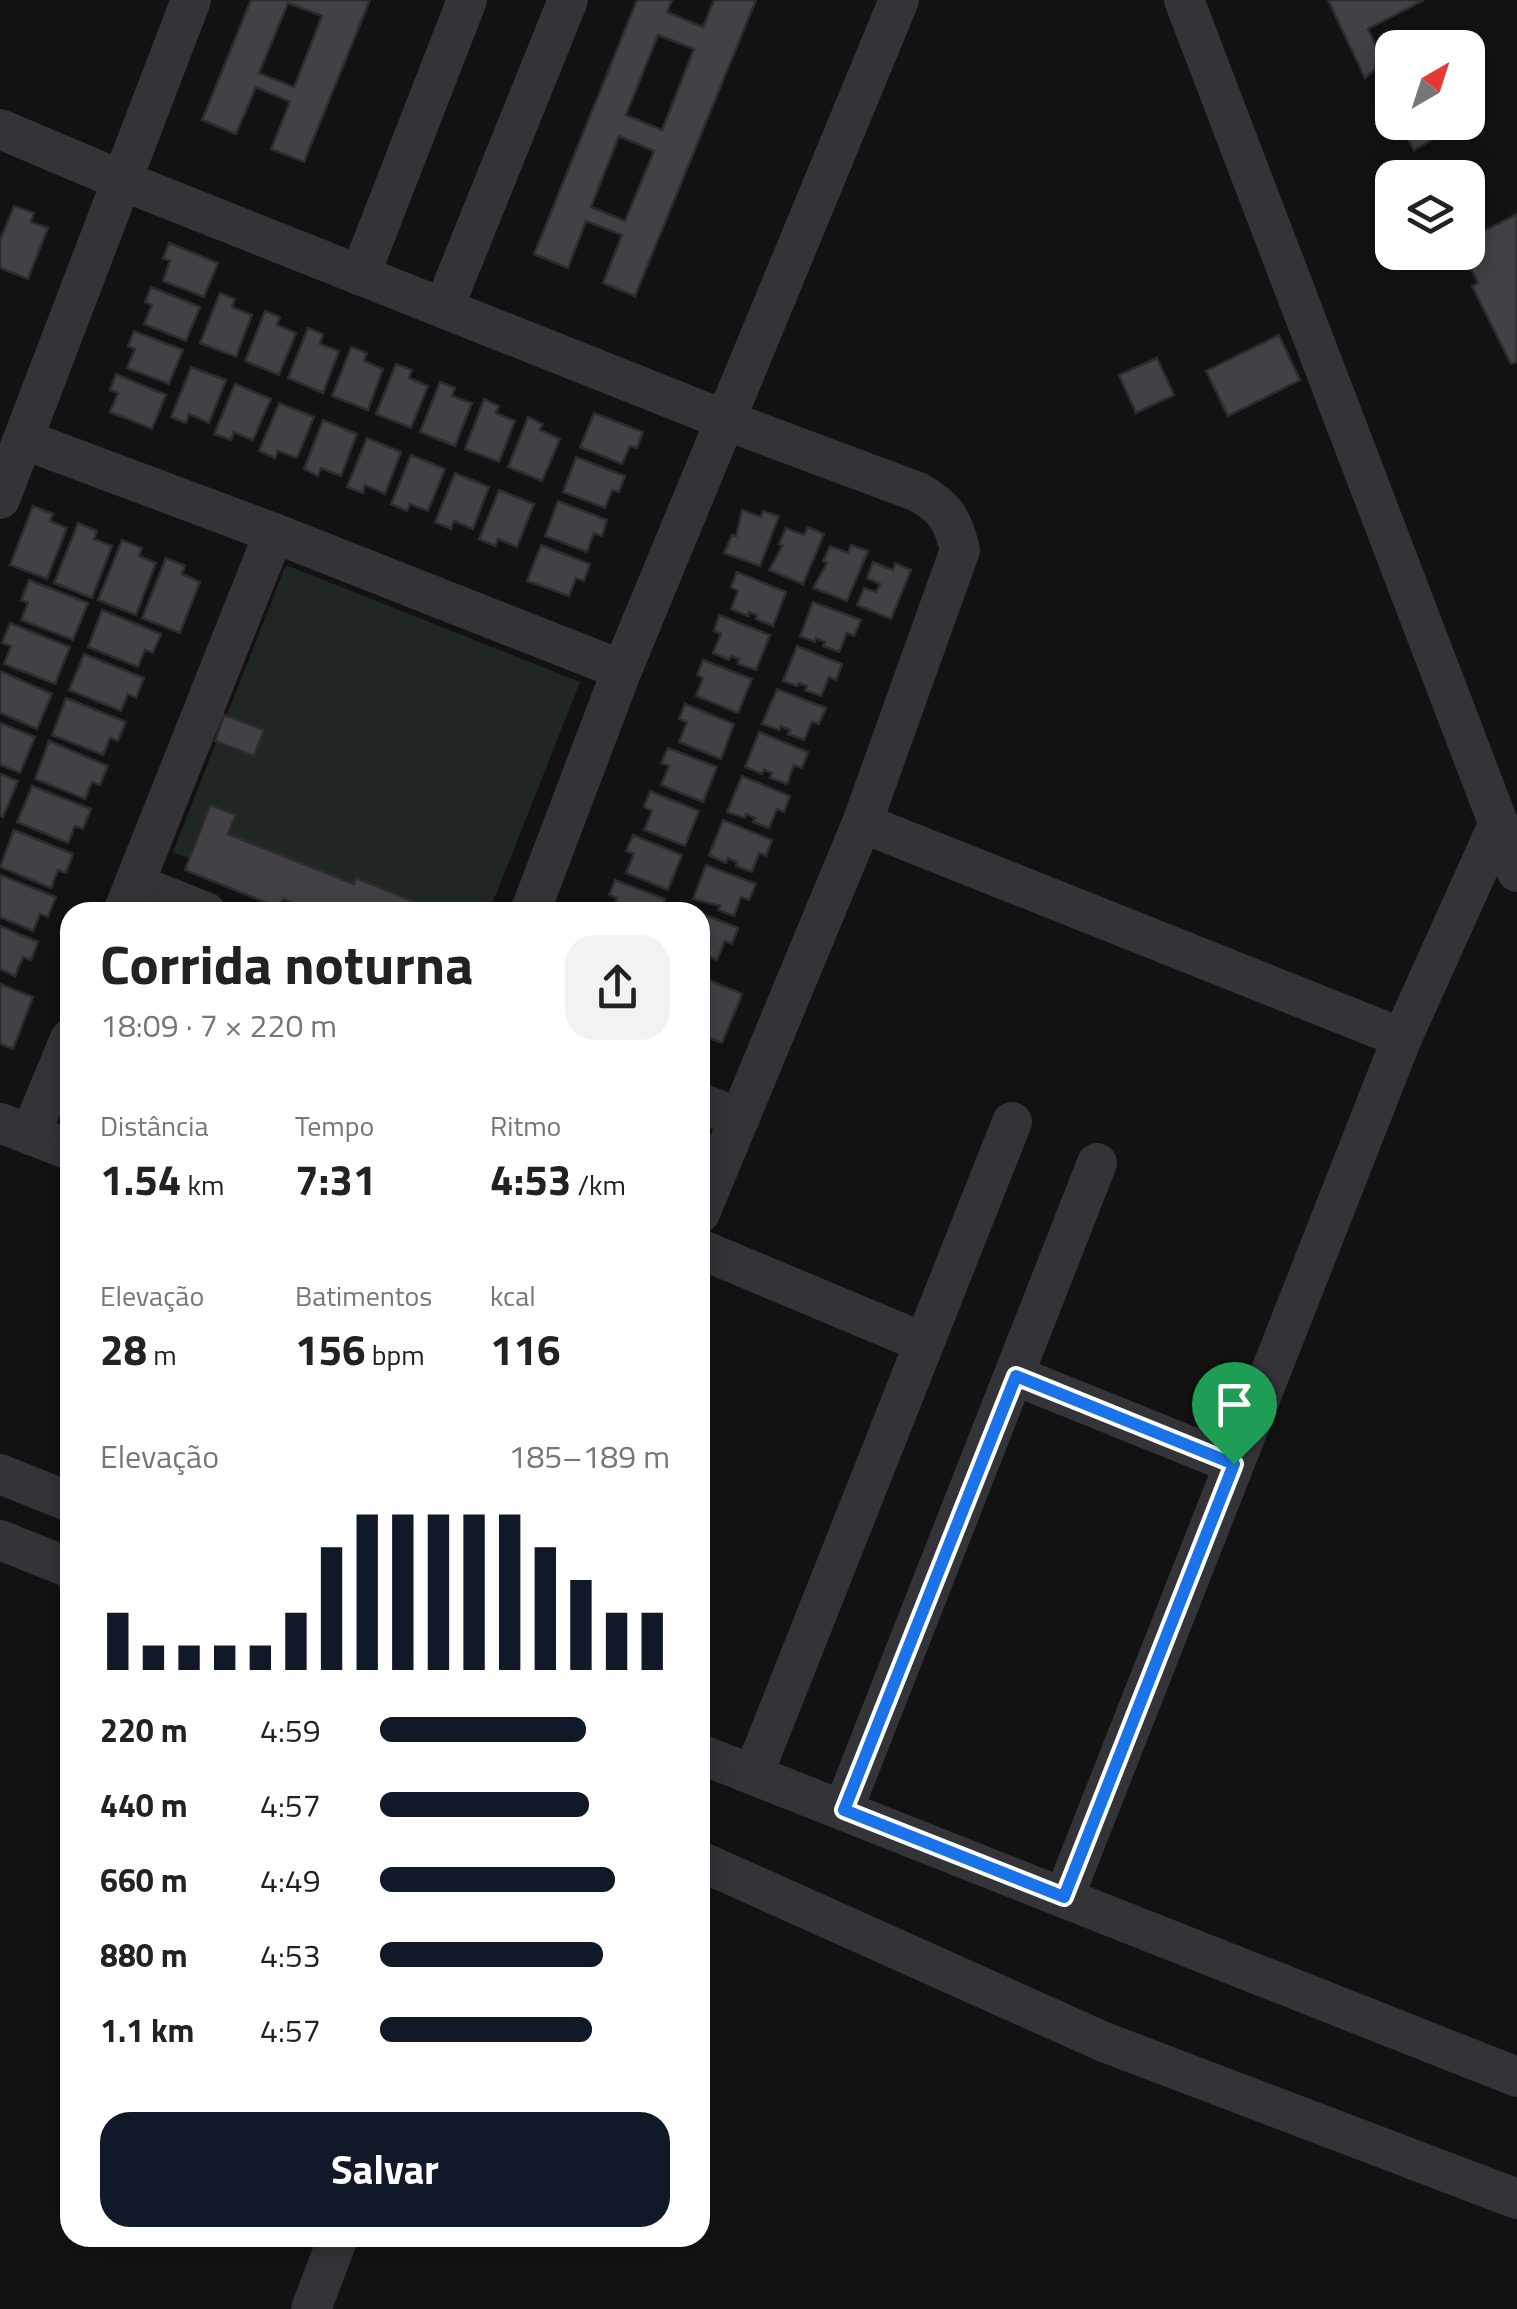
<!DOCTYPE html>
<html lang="pt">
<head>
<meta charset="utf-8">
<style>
	:root { --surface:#fff; --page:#f2f2f2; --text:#222; --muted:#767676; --accent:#111827 }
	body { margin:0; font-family:"Titillium Web",sans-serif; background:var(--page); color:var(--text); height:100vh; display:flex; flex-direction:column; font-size:38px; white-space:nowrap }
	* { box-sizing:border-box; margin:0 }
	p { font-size:32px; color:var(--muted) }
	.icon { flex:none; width:55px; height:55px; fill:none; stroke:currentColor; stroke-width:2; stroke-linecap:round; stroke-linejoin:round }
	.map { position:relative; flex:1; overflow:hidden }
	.details { position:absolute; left:60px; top:902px; width:650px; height:1345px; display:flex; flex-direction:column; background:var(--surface); border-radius:30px; box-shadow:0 5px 25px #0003 }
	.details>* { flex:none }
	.needle { width:65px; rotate:39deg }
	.tools { position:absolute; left:1375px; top:30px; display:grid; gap:20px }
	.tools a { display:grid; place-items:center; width:110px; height:110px; border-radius:20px; background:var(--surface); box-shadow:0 5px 25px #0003; font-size:50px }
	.pin { position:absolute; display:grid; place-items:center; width:85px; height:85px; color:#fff; margin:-102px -42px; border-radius:50% 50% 50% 0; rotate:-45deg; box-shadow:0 0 10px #0007 }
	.pin .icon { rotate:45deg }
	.round { display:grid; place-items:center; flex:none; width:105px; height:105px; border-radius:30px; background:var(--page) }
	.headline { display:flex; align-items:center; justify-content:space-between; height:170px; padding:0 40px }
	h1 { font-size:55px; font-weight:700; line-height:75px }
	.stats { display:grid; grid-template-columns:repeat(3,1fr); gap:15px; height:170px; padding:10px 40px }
	.stats div { display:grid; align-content:center }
	.stats b { font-size:42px; font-weight:700 }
	.stats small { font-size:28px; font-weight:400 }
	.stats p { font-size:28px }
	.chart { height:280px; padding:20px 40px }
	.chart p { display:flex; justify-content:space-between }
	.chart svg { width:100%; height:180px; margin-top:10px; stroke:var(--accent); stroke-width:6 }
	.button { display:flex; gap:20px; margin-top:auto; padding:20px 40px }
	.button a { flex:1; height:115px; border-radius:30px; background:var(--accent); color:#fff; font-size:40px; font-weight:700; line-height:115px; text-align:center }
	ul { padding:0 40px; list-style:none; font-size:32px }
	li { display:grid; grid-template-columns:160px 120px 1fr; align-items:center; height:75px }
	li i { height:25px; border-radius:12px; background:var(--accent) }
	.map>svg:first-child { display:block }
	.green { fill:#202722 }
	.building { fill:#414146; stroke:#2c2c2f; stroke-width:2.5; fill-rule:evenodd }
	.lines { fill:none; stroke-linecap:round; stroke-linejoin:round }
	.minor { stroke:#333338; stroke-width:40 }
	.route-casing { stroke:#fff; stroke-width:20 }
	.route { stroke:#1a73e8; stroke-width:12 }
</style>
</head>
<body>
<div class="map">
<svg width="1517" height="2309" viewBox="0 0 1517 2309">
	<rect width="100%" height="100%" fill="#121213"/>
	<polygon class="green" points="286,565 580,682 489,912 325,912 173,852"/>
	<g class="building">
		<path d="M 251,0 L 370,0 L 304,162 L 271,149 L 290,102 L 256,87 L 236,134 L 202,120 ZM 288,3 L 322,16 L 294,87 L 259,73 Z"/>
		<path d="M 637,0 L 672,0 L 667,12 L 703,27 L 714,0 L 756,0 L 635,296 L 603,283 L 622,235 L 586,221 L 568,268 L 534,254 ZM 658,35 L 694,49 L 662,130 L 626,115 ZM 619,136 L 654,151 L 625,221 L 591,207 Z"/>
		<polygon points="1328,0 1424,0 1368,29 1384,62 1365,78"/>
		<polygon points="1398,122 1457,122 1458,125 1414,150"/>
		<polygon points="14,206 34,213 31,222 48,228 28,279 0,268 0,240"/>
		<polygon points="1517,214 1517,362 1511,364 1472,286 1478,283 1462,252 1468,252 1468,239"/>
		<polygon points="169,243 218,263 204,297 163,281 170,261 163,258"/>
		<polygon points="151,287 200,307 186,341 144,324 152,305 145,302"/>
		<polygon points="220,293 235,299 232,307 252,315 236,357 200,343"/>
		<polygon points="265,311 280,317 277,325 296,333 279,375 245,361"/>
		<polygon points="308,328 323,334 320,344 339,351 323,393 288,378"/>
		<polygon points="134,331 183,350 169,384 127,368 135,349 128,346"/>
		<polygon points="1279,335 1300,380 1228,416 1206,371"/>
		<polygon points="351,347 367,353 364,361 383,369 368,410 332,396"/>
		<polygon points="1157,358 1174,395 1136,413 1119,375"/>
		<polygon points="396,364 412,370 409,378 428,386 411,428 376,414"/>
		<polygon points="191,367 226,380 209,423 189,414 186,423 171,417"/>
		<polygon points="116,374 166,395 152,429 110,412 118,393 110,390"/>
		<polygon points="440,382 455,388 452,396 472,403 455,446 420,432"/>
		<polygon points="235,384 271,399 253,440 234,432 231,440 214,434"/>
		<polygon points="484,399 499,406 496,413 515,421 499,462 465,449"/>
		<polygon points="279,403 314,417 297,458 278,451 275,458 259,451"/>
		<polygon points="594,413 643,432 637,448 630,446 622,464 580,447"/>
		<polygon points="528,417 543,424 540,430 560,439 542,481 508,467"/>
		<polygon points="323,420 357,434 341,476 321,468 318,476 304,469"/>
		<polygon points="367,438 401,452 385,494 365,485 363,493 347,487"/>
		<polygon points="411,455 445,469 428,511 410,504 407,511 391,504"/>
		<polygon points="576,457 625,476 619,492 612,490 605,508 563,492"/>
		<polygon points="455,473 489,487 473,529 454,521 451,529 435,522"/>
		<polygon points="499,490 534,504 517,547 498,539 495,546 479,539"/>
		<polygon points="558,501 607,520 602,536 594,533 587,552 545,536"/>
		<polygon points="33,506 53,514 50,521 67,528 47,579 10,565"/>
		<polygon points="742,510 761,517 763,511 779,516 760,566 724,553 732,535 736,536"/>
		<polygon points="78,523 97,531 94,539 112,546 92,598 54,583"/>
		<polygon points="808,527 824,534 803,584 769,570 783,545 779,544 786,528 804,535"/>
		<polygon points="122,540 142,548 139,556 156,563 136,615 98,600"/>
		<polygon points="541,545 590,564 584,581 576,578 569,596 527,581"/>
		<polygon points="851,545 868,551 847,601 813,588 827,563 823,561 830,546 848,553"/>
		<polygon points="166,558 185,566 182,574 200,582 180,633 142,618"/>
		<polygon points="873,562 893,570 895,563 911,570 891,619 857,605 864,588 876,592 880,584 867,578"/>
		<polygon points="737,572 786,592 773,626 756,619 757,615 749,612 748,616 731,609 738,591 731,587"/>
		<polygon points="29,580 88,603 73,640 21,620 28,603 21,600"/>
		<polygon points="813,602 861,620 854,636 847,633 839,652 823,646 825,642 816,638 815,642 800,636"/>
		<polygon points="102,610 161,634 153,653 145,650 138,667 88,647"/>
		<polygon points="719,615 770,635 756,670 738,664 739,659 731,656 729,660 713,653 721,634 714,631"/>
		<polygon points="10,623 70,647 55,684 4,664 11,646 2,643"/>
		<polygon points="797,646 842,664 836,680 829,677 821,696 805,690 807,686 799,683 797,686 783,681"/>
		<polygon points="84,654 144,678 136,698 128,694 121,711 69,690"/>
		<polygon points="703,660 752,679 738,713 696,696 703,678 697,675"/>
		<polygon points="0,671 52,694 37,729 0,713"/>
		<polygon points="777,689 826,708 819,724 812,722 804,740 788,734 790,730 781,726 779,730 762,724"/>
		<polygon points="66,698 126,722 118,741 110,738 103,755 52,735"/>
		<polygon points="685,704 734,724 721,759 679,742 687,722 679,719"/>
		<polygon points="224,715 264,730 254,756 215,741"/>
		<polygon points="0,723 35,737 20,773 0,765"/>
		<polygon points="759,732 808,752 802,768 794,765 787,784 770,778 772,773 764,770 762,774 745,767"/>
		<polygon points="49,741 108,766 100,785 92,782 85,799 35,779"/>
		<polygon points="668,748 717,767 703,802 661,785 669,766 661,763"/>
		<polygon points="0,774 18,781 3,817 0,816"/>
		<polygon points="742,776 790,796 784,812 777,809 769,828 753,822 755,818 746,814 745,818 727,812"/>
		<polygon points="32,786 91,809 83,829 75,826 68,843 17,822"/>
		<polygon points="650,791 699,811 685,846 644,830 652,811 644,807"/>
		<polygon points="210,805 236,815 228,834 354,884 356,878 418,903 414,912 314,912 283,899 279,908 185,870"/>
		<polygon points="723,820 772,840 766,856 759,853 752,872 736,866 737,862 728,858 726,863 709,855"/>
		<polygon points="14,830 73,854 66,873 58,870 51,888 0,867"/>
		<polygon points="633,835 682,855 668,890 626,873 634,854 626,851"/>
		<polygon points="706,865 756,884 749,900 741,897 734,916 718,910 720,906 693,899"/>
		<polygon points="0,875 56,897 48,917 40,914 33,931 0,917"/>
		<polygon points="615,880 665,899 659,912 611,912 617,898 609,895"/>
		<polygon points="689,908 738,928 732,944 725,941 717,960 701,953 700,912 687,912"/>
		<polygon points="0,926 38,942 31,960 23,957 15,976 0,969"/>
		<polygon points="709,980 742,994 722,1043 706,1037 709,1030 700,1027 700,1001"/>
		<polygon points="0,984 33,997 13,1049 0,1044"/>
	</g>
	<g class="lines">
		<g class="minor">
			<polyline points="1184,0 1517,872"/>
			<path d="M 0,129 L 123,181 L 725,420 L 918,492 C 945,507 953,520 960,550 L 862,823 L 700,1213"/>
			<polyline points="360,275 467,0"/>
			<polyline points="444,307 568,0"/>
			<polyline points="25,440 274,533 622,670"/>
			<polyline points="0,499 191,0"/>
			<polyline points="862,823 1402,1038"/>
			<polyline points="135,884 206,912"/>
			<polyline points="123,912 274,533"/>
			<polyline points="530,912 622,670 899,0"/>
			<polyline points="700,1103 740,1118"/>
			<polyline points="0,1123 70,1150"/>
			<polyline points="30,1135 70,1039"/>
			<polyline points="700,1249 922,1342"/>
			<polyline points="1016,1376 1234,1464"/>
			<polyline points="0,1474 70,1502"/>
			<polyline points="0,1540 70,1568"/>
			<polyline points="700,1754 1517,2077"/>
			<polyline points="753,1775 1012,1122"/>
			<polyline points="843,1810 1097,1163"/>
			<polyline points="700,1861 1104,2042 1517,2199"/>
			<polyline points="1064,1897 1402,1038 1498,825"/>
			<polyline points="311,2309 338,2238"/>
		</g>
	</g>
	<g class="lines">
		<g class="route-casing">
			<polygon id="route" points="1016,1376 1234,1464 1064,1897 844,1810"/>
		</g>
		<use href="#route" class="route"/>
	</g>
</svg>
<div class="tools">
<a><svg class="needle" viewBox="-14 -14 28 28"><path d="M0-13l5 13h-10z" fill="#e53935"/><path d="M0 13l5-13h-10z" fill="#767676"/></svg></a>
<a><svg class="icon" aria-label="layers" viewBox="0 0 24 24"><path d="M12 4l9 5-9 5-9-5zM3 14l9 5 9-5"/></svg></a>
</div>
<div class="pin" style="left:1234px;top:1464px;background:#1e9e55"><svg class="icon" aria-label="arrive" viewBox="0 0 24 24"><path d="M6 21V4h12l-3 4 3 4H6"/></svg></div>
<section class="details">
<div class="headline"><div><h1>Corrida noturna</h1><p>18:09 · 7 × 220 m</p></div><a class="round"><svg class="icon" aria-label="share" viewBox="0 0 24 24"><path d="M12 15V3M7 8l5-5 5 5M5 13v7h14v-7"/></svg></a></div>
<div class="stats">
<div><p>Distância</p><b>1.54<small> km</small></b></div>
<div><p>Tempo</p><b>7:31</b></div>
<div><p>Ritmo</p><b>4:53<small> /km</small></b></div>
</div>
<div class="stats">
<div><p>Elevação</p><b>28<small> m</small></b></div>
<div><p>Batimentos</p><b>156<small> bpm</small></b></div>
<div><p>kcal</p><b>116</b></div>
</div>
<div class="chart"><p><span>Elevação</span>185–189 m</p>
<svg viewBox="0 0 160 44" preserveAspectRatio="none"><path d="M5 44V30M15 44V38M25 44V38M35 44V38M45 44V38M55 44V30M65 44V14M75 44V6M85 44V6M95 44V6M105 44V6M115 44V6M125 44V14M135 44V22M145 44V30M155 44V30"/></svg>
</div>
<ul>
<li><b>220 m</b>4:59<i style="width:71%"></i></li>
<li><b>440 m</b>4:57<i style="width:72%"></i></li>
<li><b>660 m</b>4:49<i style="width:81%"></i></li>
<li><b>880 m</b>4:53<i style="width:77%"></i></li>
<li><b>1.1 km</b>4:57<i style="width:73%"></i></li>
</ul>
<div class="button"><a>Salvar</a></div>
</section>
</div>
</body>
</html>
